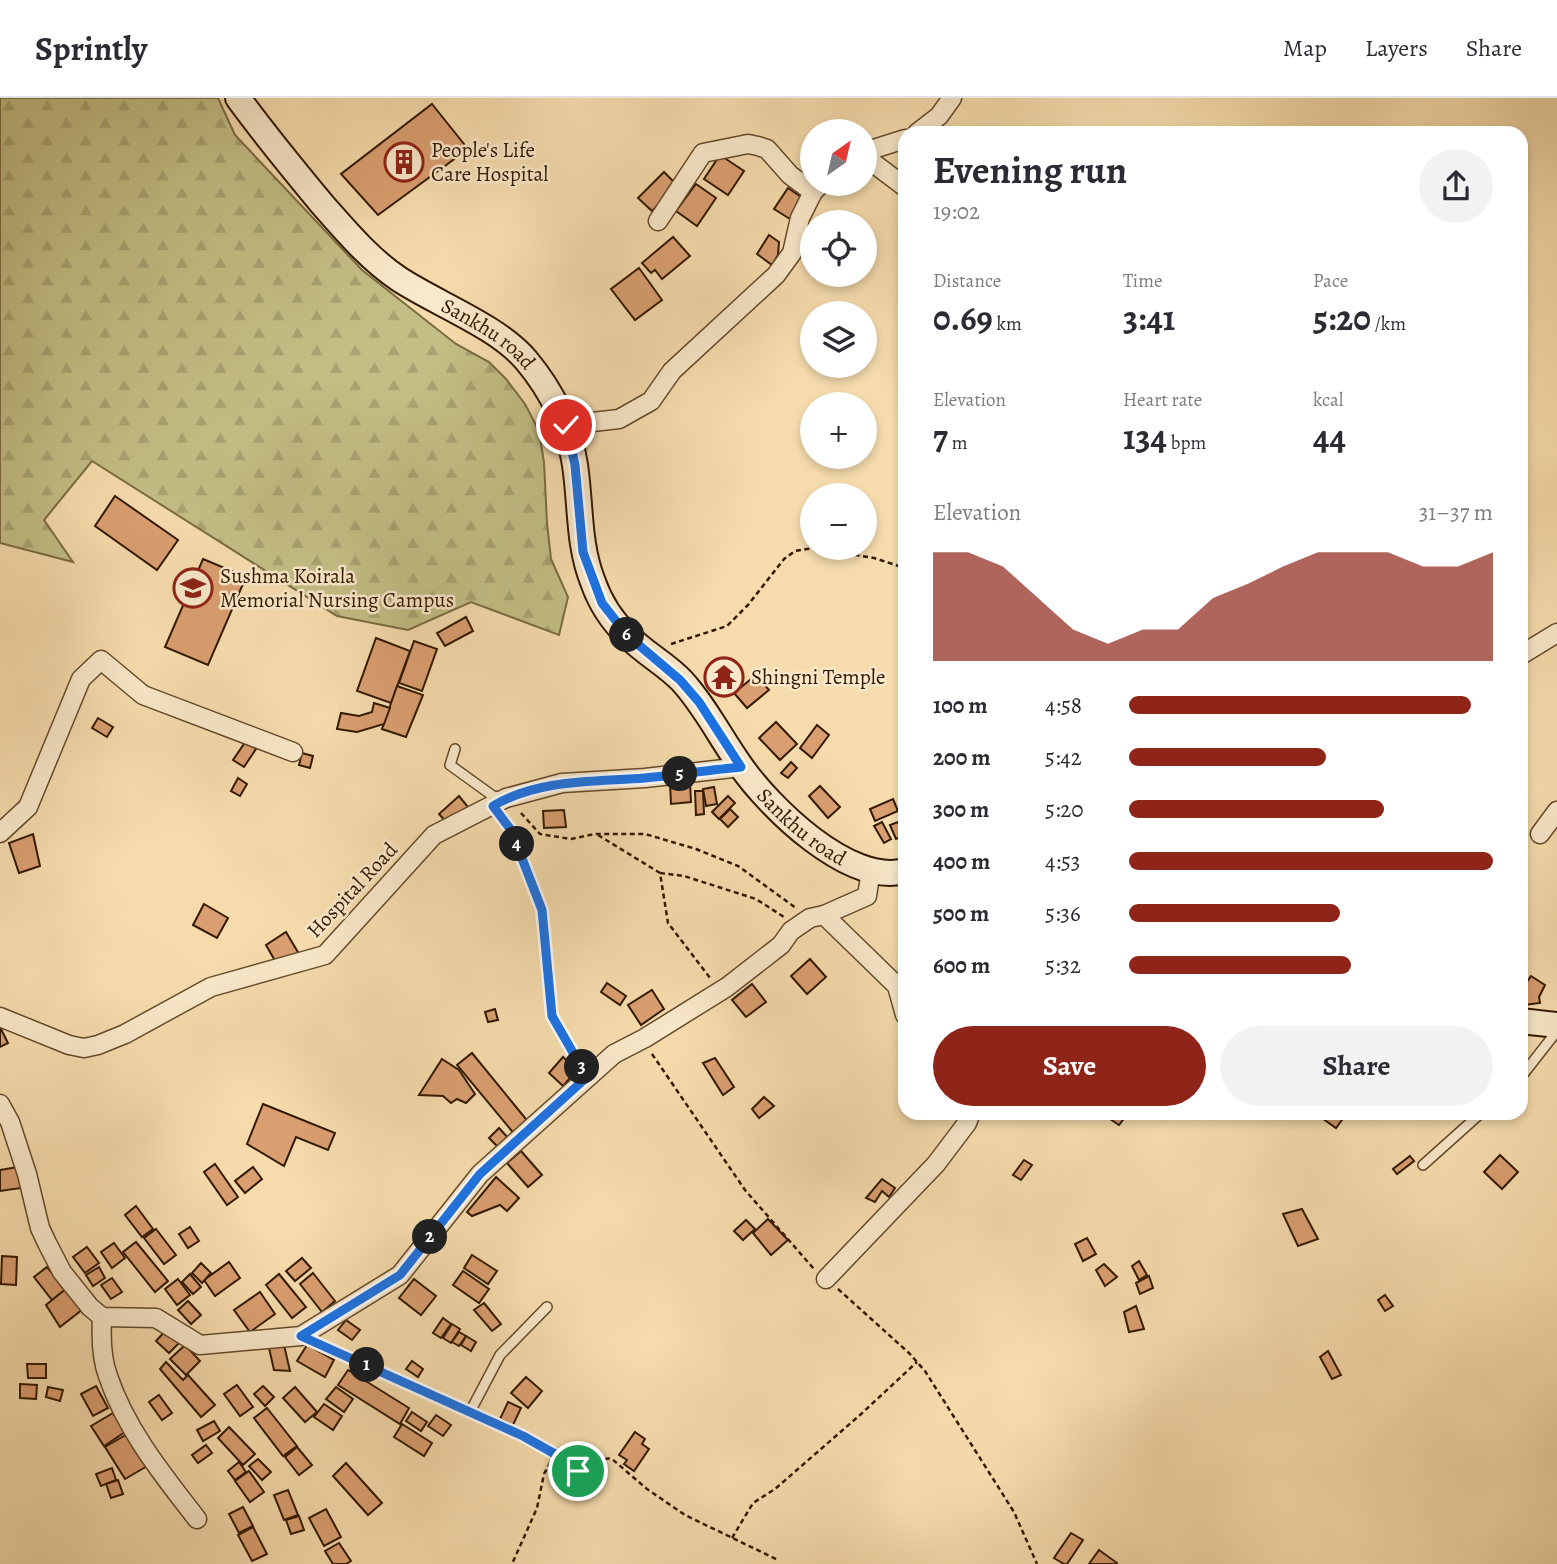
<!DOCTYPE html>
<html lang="en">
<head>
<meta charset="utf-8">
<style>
	:root { --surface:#fff; --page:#f2f2f3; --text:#2b2b33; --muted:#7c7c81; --line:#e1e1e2; --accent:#8f2418 }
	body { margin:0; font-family:Alegreya,serif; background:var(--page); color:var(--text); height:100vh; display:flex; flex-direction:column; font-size:26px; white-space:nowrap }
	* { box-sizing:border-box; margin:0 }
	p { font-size:23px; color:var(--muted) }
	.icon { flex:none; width:38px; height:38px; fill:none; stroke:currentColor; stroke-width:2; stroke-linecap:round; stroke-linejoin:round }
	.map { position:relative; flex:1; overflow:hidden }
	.details { position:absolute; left:898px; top:28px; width:630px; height:994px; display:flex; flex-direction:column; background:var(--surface); border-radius:21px; box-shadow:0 4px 10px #0003 }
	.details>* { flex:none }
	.needle { width:46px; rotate:34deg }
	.controls { position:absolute; left:800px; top:21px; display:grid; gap:14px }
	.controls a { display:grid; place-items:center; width:77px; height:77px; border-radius:50%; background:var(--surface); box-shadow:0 4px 10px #0003; font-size:35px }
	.pin { position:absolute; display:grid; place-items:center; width:60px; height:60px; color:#fff; margin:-30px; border:4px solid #fff; border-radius:50%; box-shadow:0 2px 7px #0007 }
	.km { position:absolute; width:35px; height:35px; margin:-18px; border-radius:50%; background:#222; color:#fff; font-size:19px; line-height:35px; text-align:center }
	.round { display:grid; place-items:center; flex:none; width:74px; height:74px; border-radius:37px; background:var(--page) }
	.summary { display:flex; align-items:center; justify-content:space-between; height:119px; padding:0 35px }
	h1 { font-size:38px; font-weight:700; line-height:52px }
	.stats { display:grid; grid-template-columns:repeat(3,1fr); gap:10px; height:119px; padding:7px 35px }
	.stats div { display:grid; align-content:center }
	.stats b { font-size:35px; font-weight:700 }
	.stats small { font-size:19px; font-weight:400 }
	.stats p { font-size:19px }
	.chart { height:196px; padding:14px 35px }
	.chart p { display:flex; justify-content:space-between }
	.chart svg { width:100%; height:126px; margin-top:7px; fill:var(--accent); opacity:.7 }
	.button { display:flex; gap:14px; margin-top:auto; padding:14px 35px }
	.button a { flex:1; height:80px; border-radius:42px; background:var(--accent); color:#fff; font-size:28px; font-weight:700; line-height:80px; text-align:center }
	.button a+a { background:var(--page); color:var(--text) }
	ul { padding:0 35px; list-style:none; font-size:23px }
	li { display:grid; grid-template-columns:112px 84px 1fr; align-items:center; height:52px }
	li i { height:18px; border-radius:9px; background:var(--accent) }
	header { display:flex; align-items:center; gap:42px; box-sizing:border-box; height:98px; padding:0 35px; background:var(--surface); border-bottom:2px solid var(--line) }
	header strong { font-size:33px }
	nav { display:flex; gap:38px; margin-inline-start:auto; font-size:24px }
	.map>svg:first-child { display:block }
	.forest { fill:url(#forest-firs); stroke:#7b6c42; stroke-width:2 }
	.building { fill:#da9f70; stroke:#331900; stroke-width:2 }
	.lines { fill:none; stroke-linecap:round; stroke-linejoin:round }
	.service-casing { stroke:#644a2b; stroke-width:12 }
	.minor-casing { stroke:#644a2b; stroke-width:21 }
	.secondary-casing { stroke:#331900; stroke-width:28 }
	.path { stroke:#331900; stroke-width:2.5; stroke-dasharray:5 3.5; stroke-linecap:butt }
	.service { stroke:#f9e8ca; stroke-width:9 }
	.minor { stroke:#f9e8ca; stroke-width:18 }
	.secondary { stroke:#f9e8ca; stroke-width:24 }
	.route-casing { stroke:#fff; stroke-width:14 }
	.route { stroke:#1a73e8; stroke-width:9 }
	.labels { text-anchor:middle; stroke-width:5; stroke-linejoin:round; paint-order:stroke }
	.poi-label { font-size:21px; fill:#331900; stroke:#f9e8ca; text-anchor:start }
	.street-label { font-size:21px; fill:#331900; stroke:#f9e8ca }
</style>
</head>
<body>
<header>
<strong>Sprintly</strong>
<nav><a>Map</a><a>Layers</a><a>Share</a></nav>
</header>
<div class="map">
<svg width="1557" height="1466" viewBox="0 0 1557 1466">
	<defs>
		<pattern id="forest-firs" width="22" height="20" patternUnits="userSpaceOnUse" patternTransform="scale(1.75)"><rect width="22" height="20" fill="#c3be85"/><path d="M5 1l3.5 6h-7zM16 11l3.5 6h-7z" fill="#a8a371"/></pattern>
	</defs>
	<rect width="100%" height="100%" fill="#f6dcad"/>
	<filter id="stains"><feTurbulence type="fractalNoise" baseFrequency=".00286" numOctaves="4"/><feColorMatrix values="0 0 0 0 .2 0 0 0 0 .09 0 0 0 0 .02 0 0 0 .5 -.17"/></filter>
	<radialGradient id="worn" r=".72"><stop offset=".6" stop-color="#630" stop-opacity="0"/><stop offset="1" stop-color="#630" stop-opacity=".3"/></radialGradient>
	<polygon class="forest" points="0,0 218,0 235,37 362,172 456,246 489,264 506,281 525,306 539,333 544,364 547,425 551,461 568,499 559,537 471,504 408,532 337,518 92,363 44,422 73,464 0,445"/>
	<g class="building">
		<polygon points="432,6 468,51 378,117 341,76"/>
		<polygon points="720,57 744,73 728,97 704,81"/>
		<polygon points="664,74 678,88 652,113 638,100"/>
		<polygon points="696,86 716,100 697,128 676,113"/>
		<polygon points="788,90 804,101 790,121 774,111"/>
		<polygon points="769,137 779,144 778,157 772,167 757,156"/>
		<polygon points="673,139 690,158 662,181 655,172 651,175 642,165"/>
		<polygon points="639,170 662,202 635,222 611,191"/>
		<polygon points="902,381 905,381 905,466 899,466"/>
		<polygon points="115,398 178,442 157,472 95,428"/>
		<polygon points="203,461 246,479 208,567 165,549"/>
		<polygon points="466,519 473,533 445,548 437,535"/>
		<polygon points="376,540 410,553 391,605 357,593"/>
		<polygon points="414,543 437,551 422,593 399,585"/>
		<polygon points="756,577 769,592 747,610 734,595"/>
		<polygon points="397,588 423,597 406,639 382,631"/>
		<polygon points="374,605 390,610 384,626 357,634 337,631 341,615 359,618 372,614"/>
		<polygon points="98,620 113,629 107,639 92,630"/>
		<polygon points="776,624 797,646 780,662 759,640"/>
		<polygon points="817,627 829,637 812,660 800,650"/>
		<polygon points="246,643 256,651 244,669 233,662"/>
		<polygon points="302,655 313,658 310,670 299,667"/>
		<polygon points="791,664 797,670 788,680 781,675"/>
		<polygon points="238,680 247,686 240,698 231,693"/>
		<polygon points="690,684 691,704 671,706 670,685"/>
		<polygon points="820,688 840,709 828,720 809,698"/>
		<polygon points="714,689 717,706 706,708 703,691"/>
		<polygon points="695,693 703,693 704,716 696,717"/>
		<polygon points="459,698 468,709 448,726 439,716"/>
		<polygon points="728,698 735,705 719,721 712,714"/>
		<polygon points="893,701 898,713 875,723 870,711"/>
		<polygon points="730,711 738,719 728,729 720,721"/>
		<polygon points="564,712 566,729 544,730 543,713"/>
		<polygon points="882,724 891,741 884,745 874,728"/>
		<polygon points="898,724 903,738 896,741 890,727"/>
		<polygon points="33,736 40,768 19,775 9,745"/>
		<polygon points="204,806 228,820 217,840 193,827"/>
		<polygon points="286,834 299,856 278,868 266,847"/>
		<polygon points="810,861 826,879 807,896 791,878"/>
		<polygon points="1531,878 1545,887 1539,899 1540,905 1524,907 1521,892"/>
		<polygon points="607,885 626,898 620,907 601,894"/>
		<polygon points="752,886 766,904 746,919 732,902"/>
		<polygon points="652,892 664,911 641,927 628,907"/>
		<polygon points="495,911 498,922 488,924 485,914"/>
		<polygon points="0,929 8,945 0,949"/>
		<polygon points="472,955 530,1026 516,1038 457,967"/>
		<polygon points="563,959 577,972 563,988 549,975"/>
		<polygon points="715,960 734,989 723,997 703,965"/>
		<polygon points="442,961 459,972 475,996 466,1005 457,1001 451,1005 443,998 419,997"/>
		<polygon points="764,999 774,1008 759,1020 752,1011"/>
		<polygon points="263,1006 335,1035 328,1052 296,1039 284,1068 247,1046"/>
		<polygon points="1101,1015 1121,1015 1126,1018 1119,1027"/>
		<polygon points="1315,1015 1347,1015 1336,1030"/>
		<polygon points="499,1030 510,1042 500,1051 489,1040"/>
		<polygon points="521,1053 542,1077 528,1089 507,1065"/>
		<polygon points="1500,1057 1518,1074 1502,1091 1484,1074"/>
		<polygon points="1410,1058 1414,1063 1397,1076 1393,1071"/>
		<polygon points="1024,1062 1032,1067 1021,1082 1013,1077"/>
		<polygon points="215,1066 238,1099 227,1107 204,1074"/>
		<polygon points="18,1069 21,1090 0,1093 0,1072"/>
		<polygon points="253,1069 262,1081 245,1095 235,1083"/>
		<polygon points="496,1079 519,1100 507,1113 500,1107 472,1118 467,1114"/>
		<polygon points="882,1081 895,1090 889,1099 882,1093 875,1104 866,1100"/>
		<polygon points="136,1108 153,1131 142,1139 125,1117"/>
		<polygon points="1302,1111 1318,1141 1298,1148 1283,1116"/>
		<polygon points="768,1121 788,1142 771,1157 753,1135"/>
		<polygon points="746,1122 755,1131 743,1142 734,1133"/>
		<polygon points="190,1129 199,1143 188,1150 179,1136"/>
		<polygon points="156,1131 176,1157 164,1166 144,1140"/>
		<polygon points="1087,1140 1096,1156 1083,1163 1075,1146"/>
		<polygon points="136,1144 168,1183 155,1194 123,1154"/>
		<polygon points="114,1145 125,1160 112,1170 101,1154"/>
		<polygon points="87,1149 99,1165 85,1175 73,1159"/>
		<polygon points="472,1157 497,1173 488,1186 464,1170"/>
		<polygon points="2,1158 17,1159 16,1187 1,1186"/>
		<polygon points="302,1160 311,1170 295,1183 286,1173"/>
		<polygon points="1139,1163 1147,1177 1139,1182 1132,1168"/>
		<polygon points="229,1164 240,1180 215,1198 204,1182"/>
		<polygon points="201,1165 211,1175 202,1185 192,1175"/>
		<polygon points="1104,1166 1117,1179 1105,1188 1096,1172"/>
		<polygon points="47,1169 65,1192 52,1202 34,1179"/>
		<polygon points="99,1169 105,1180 93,1188 86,1177"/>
		<polygon points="463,1173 489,1191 479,1205 453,1187"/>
		<polygon points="313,1175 335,1203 322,1214 300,1186"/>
		<polygon points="190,1176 201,1189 193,1196 182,1184"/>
		<polygon points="279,1176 306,1209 292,1220 266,1187"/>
		<polygon points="1149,1178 1153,1190 1140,1196 1136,1185"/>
		<polygon points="112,1180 122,1194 111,1201 101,1187"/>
		<polygon points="178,1181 190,1197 177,1207 165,1191"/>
		<polygon points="414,1181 436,1198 421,1217 399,1200"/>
		<polygon points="67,1190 83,1211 60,1229 46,1207"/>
		<polygon points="260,1194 275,1216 250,1234 234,1212"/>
		<polygon points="1385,1197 1393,1208 1385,1213 1378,1202"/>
		<polygon points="188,1203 201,1217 191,1226 178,1212"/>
		<polygon points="484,1205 501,1226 492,1233 474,1212"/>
		<polygon points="1136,1208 1144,1231 1129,1234 1124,1214"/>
		<polygon points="443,1220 451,1226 441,1240 433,1235"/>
		<polygon points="346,1222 360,1232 352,1242 338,1232"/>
		<polygon points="452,1226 460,1231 451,1245 443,1240"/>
		<polygon points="167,1231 180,1244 169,1255 156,1243"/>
		<polygon points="459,1234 466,1238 459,1248 452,1244"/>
		<polygon points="466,1238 476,1244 471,1253 461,1247"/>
		<polygon points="185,1247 200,1263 186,1277 170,1261"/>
		<polygon points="284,1247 290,1273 274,1272 269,1250"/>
		<polygon points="307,1247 334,1262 325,1279 297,1263"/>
		<polygon points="1328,1253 1341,1277 1332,1281 1320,1259"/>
		<polygon points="412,1263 423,1271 418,1279 406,1271"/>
		<polygon points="166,1264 183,1282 188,1277 215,1307 201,1319 160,1271"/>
		<polygon points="27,1266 46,1266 46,1280 28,1280"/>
		<polygon points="348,1272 409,1310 400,1326 338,1287"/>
		<polygon points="526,1279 542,1293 528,1310 511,1295"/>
		<polygon points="20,1286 37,1287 36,1301 20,1300"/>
		<polygon points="237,1287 253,1309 240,1318 224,1296"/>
		<polygon points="96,1288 108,1310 93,1318 81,1296"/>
		<polygon points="263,1288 274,1299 265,1308 254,1296"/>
		<polygon points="48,1289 63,1292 60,1303 46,1299"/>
		<polygon points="295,1289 317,1314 305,1324 283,1300"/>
		<polygon points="336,1289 353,1301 344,1314 326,1301"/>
		<polygon points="159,1297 172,1315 162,1322 149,1304"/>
		<polygon points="508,1304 521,1310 513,1327 500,1321"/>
		<polygon points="324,1306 342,1318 333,1332 314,1319"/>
		<polygon points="267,1310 297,1348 283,1358 254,1320"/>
		<polygon points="412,1314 427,1324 421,1333 406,1323"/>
		<polygon points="113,1315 125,1334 104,1348 91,1328"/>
		<polygon points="436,1317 451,1327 443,1338 428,1328"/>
		<polygon points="214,1323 220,1333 203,1343 197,1332"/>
		<polygon points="402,1326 432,1345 424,1358 394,1339"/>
		<polygon points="229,1329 255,1356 243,1367 218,1340"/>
		<polygon points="635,1334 645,1341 642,1346 649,1351 634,1373 624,1366 627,1362 619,1357"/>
		<polygon points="129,1335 149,1367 125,1381 105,1349"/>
		<polygon points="206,1347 212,1355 198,1365 192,1357"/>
		<polygon points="297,1349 312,1367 299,1377 285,1359"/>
		<polygon points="258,1361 271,1374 262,1382 249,1368"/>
		<polygon points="239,1364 246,1374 235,1382 228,1373"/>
		<polygon points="346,1365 382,1405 368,1417 333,1378"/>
		<polygon points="112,1370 116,1382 101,1388 96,1376"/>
		<polygon points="249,1373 264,1394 250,1404 235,1383"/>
		<polygon points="118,1382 123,1396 111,1400 106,1386"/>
		<polygon points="288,1392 298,1417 284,1422 274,1397"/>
		<polygon points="243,1409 253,1428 239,1435 229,1416"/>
		<polygon points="326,1411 341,1439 324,1448 309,1420"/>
		<polygon points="299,1418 304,1432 291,1436 286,1422"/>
		<polygon points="253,1429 267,1456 252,1463 238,1437"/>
		<polygon points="1071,1435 1083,1442 1067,1466 1064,1466 1054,1460"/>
		<polygon points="339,1445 351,1463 346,1466 333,1466 325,1453"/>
		<polygon points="1099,1452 1117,1465 1117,1466 1089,1466"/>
	</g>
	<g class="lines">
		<g class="service-casing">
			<g id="service">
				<polyline points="455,651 450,667 493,698 504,700"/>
				<polyline points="1521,979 1557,933"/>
				<polyline points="1423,1067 1481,1015"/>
				<polyline points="470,1314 500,1257 547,1209"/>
			</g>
		</g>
		<g class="minor-casing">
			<g id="minor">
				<polyline points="917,35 939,18 952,0"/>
				<polyline points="864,54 905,41"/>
				<polyline points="864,58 905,89"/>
				<polyline points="658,123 703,55 748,46 758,48 767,51 790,77 813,94"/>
				<polyline points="566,327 619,321 651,303 672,273 776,177 792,155 800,120 813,94 821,86"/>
				<polyline points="1521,557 1557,535"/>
				<polyline points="0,735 28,709 81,581 101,562 143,597 293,654"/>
				<polyline points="1540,736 1557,713"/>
				<polyline points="824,817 897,888 905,917"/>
				<polyline points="0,919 69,947 84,950 98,947 125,936 211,889 325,857 434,737 506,700 562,685 645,680 741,669"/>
				<polyline points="0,1006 10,1024 27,1076 40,1130 47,1145 62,1174 90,1209 102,1219 156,1220 200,1247 301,1238 400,1177 480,1076 614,956 645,940 727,889 781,847 791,833 810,820 824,817 867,798 871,772"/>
				<polyline points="826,1181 936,1066 967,1025 971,1015"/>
				<path d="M 102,1219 C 101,1238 101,1260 108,1278 C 126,1332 163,1377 197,1421"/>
			</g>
		</g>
		<g class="secondary-casing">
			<g id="secondary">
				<path id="s1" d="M 238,0 C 265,37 293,71 322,106 C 345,132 369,161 399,181 C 437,206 497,228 526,262 C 552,293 569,327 575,367 C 581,407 578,447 593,484 C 600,504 613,524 628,538 C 644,555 666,566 682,583 C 705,608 720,639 740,667 C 769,709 849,788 905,773"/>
				<polyline points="1521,923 1557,927"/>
			</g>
		</g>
		<g class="path">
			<polyline points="671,546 727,528 748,507 784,461 795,453 813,450 874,460 905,470"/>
			<polyline points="521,715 540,736 571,741 595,736 645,736 696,751 738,768 796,810"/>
			<polyline points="502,719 511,732 542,812 552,917 580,965"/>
			<polyline points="598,737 660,775 668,825 710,880"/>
			<polyline points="660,775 684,778 756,801 784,819"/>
			<polyline points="652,956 745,1092 814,1171"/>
			<polyline points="838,1191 909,1255 925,1273 1014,1414 1037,1466"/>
			<polyline points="320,1246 458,1308"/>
			<polyline points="480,1318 555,1356 544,1376 537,1410 512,1466"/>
			<path d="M 555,1356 L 578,1373 L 585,1374 C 596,1371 600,1358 612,1361 L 647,1391 L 685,1417 L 778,1462"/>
			<polyline points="732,1440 753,1405 775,1391 860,1317 917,1264"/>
		</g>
		<use href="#service" class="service"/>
		<use href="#minor" class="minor"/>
		<use href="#secondary" class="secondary"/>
	</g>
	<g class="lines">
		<g class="route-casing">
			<path id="route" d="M 566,327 L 575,367 L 583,454 L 602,505 L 627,537 L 680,582 L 699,604 L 741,669 C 709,672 677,677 645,680 C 594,684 538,681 493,708 L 511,732 L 542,812 L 552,918 L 587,979 L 480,1076 L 400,1177 L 301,1238 L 523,1338 L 555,1356 L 578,1373"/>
		</g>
		<use href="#route" class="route"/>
	</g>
	<defs>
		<g id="building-ring" transform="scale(2.0125)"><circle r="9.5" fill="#f9e8ca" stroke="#8f2418" stroke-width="1.5"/><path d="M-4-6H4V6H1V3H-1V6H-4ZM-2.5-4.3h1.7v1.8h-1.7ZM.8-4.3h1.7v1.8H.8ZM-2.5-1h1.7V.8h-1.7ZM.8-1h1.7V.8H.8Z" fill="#8f2418"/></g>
		<g id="university-ring" transform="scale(2.0125)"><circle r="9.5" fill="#f9e8ca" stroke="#8f2418" stroke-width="1.5"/><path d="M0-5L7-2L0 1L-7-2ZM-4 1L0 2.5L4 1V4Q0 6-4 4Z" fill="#8f2418"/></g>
		<g id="temple-ring" transform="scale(2.0125)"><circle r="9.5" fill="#f9e8ca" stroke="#8f2418" stroke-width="1.5"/><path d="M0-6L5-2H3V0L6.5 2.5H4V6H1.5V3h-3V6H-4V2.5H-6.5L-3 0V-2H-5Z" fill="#8f2418"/></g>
	</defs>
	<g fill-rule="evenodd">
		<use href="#building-ring" x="404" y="64"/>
		<use href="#university-ring" x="193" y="490"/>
		<use href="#temple-ring" x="724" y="579"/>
	</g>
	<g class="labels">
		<g class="poi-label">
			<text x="431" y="59">People's Life<tspan x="431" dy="24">Care Hospital</tspan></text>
			<text x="220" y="485">Sushma Koirala<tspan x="220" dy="24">Memorial Nursing Campus</tspan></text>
			<text x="751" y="586">Shingni Temple</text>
		</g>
		<g class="street-label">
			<text dy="7" stroke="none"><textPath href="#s1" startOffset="348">Sankhu road</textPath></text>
			<text dy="7" stroke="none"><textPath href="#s1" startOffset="956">Sankhu road</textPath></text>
			<text transform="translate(352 792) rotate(-47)" y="7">Hospital Road</text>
		</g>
	</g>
	<rect width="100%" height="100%" filter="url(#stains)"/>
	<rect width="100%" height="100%" fill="url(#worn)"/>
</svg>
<div class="controls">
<a><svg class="needle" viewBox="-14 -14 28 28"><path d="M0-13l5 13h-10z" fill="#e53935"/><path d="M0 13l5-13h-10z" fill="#7c7c81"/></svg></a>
<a><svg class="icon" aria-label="locate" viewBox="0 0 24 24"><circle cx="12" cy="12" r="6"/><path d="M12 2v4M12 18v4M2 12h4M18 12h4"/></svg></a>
<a><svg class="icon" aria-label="layers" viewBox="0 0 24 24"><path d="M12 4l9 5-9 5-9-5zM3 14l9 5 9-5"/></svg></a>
<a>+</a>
<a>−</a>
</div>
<div class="pin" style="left:578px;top:1373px;background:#1e9e55"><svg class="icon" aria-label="arrive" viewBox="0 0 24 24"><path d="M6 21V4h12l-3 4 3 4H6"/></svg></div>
<div class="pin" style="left:566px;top:327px;background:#d93025"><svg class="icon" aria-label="check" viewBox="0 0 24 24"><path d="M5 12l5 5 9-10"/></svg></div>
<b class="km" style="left:367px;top:1267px">1</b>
<b class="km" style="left:430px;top:1139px">2</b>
<b class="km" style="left:582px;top:969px">3</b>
<b class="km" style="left:517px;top:746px">4</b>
<b class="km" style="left:680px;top:676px">5</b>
<b class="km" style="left:627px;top:537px">6</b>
<section class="details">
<div class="summary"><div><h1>Evening run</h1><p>19:02</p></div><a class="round"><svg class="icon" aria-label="share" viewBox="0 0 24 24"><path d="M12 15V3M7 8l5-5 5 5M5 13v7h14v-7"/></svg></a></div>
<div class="stats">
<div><p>Distance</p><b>0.69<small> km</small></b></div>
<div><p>Time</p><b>3:41</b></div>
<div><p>Pace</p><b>5:20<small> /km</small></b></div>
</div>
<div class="stats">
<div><p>Elevation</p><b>7<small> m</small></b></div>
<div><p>Heart rate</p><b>134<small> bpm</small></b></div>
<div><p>kcal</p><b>44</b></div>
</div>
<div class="chart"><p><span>Elevation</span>31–37 m</p>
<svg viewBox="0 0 160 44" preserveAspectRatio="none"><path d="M0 44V6L10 6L20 11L30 22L40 33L50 38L60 33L70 33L80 22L90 17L100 11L110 6L120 6L130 6L140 11L150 11L160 6V44z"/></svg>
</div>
<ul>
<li><b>100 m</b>4:58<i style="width:94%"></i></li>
<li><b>200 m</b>5:42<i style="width:54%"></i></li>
<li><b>300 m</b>5:20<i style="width:70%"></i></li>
<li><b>400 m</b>4:53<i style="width:100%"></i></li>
<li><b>500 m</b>5:36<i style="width:58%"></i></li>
<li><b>600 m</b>5:32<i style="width:61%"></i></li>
</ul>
<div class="button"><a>Save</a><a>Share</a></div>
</section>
</div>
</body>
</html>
